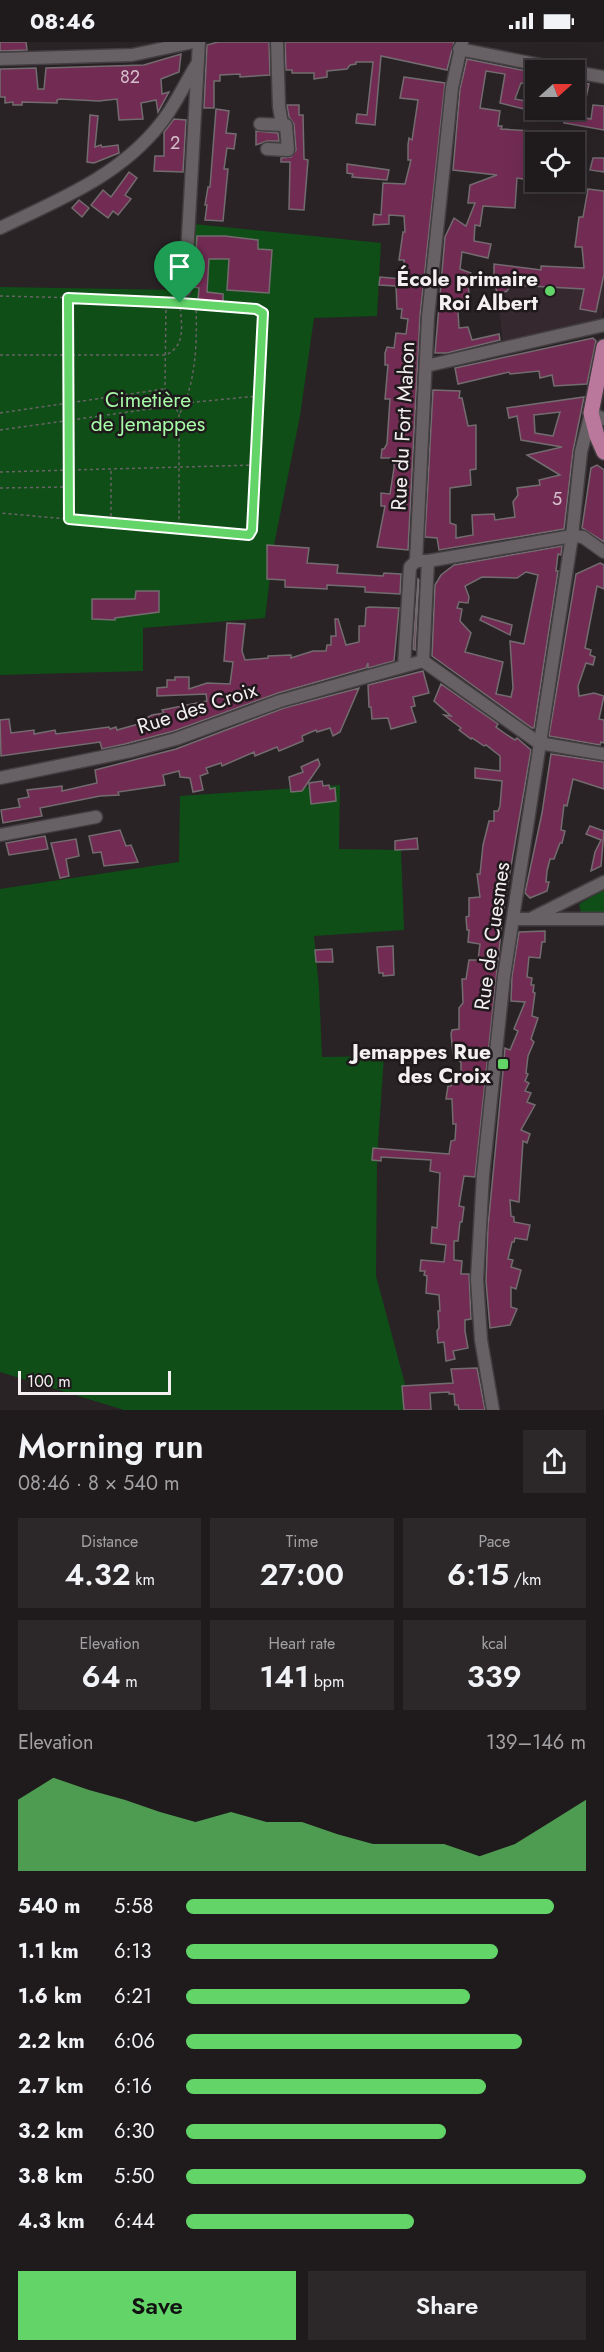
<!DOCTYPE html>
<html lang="en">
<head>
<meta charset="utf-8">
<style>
	:root { --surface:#1f1a1c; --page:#2c2729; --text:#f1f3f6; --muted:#a1a1a3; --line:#3c383b; --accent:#63d468 }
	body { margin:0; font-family:Jost,sans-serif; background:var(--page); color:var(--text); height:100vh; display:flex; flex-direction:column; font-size:22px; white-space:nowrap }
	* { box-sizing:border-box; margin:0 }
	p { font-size:20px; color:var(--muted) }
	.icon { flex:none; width:33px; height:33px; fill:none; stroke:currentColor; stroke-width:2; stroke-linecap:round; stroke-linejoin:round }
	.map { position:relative; height:1368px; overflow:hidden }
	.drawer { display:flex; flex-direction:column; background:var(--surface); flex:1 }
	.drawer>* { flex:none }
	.needle { width:39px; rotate:69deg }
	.controls { position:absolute; left:525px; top:18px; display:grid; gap:12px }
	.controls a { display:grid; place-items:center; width:60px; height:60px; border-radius:0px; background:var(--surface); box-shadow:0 6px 24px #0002,0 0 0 2px var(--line); font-size:30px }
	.scale { position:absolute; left:18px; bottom:15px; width:153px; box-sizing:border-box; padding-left:6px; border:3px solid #f4f0f2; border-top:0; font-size:16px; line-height:21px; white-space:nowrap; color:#f4f0f2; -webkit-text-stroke:4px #1f191c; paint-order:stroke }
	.pin { position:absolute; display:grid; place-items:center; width:51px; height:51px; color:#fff; margin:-62px -26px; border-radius:50% 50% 50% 0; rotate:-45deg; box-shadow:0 0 6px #0007 }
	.pin .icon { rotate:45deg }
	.round { display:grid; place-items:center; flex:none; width:63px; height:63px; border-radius:0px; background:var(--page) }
	.headline { display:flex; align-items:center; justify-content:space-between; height:102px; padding:0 18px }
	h1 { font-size:33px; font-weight:600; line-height:45px }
	.figures { display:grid; grid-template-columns:repeat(3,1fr); gap:9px; height:102px; padding:6px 18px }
	.figures div { display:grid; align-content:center; border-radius:0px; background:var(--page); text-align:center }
	.figures b { font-size:30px; font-weight:600 }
	.figures small { font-size:16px; font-weight:400 }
	.figures p { font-size:16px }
	.chart { height:168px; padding:12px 18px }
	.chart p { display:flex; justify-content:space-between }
	.chart svg { width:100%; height:108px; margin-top:6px; fill:var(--accent); opacity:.7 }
	.action { display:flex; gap:12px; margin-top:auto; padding:12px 18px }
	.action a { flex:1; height:69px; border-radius:0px; background:var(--accent); color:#111; font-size:24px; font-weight:600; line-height:69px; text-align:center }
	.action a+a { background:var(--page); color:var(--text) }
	ul { padding:0 18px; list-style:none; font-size:20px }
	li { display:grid; grid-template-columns:96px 72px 1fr; align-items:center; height:45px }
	li i { height:15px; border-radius:8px; background:var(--accent) }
	.status { display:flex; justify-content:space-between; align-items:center; height:42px; padding:0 30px; background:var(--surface); direction:ltr }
	.status svg { height:16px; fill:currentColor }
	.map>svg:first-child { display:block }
	.built { fill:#35292f }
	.green { fill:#0f4e16 }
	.building { fill:#722c54; stroke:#736c6f; stroke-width:1.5; fill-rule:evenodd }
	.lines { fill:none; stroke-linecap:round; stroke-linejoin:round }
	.minor-casing { stroke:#433e41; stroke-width:15 }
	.major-casing { stroke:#433e41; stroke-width:18 }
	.path { stroke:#686366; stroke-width:1.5; stroke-dasharray:3 3; stroke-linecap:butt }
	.minor { stroke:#676064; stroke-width:12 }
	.major { stroke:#ba799c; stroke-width:15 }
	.route-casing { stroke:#fff; stroke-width:12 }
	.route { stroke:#63d468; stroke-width:8 }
	.poi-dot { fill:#63d468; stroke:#1f191c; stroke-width:2 }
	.labels { text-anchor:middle; stroke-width:5; stroke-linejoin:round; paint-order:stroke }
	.number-label { font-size:18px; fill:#d4bfca }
	.poi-label { font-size:21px; font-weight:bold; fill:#f4f0f2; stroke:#1f191c; text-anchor:end }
	.park-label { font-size:21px; fill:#a6fba7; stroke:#1f191c }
	.street-label { font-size:21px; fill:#f4f0f2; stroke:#1f191c }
</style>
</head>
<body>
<div class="status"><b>08:46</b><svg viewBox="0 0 49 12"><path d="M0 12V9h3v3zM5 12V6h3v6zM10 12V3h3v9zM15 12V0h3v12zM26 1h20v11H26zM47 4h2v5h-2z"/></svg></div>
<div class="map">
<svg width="604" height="1368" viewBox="0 0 604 1368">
	<rect width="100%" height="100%" fill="#292326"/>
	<polygon class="built" points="494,225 604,232 604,266 601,280 503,299"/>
	<g class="green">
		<polygon points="184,181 381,201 377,274 314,276 300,374 274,503 265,576 143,586 143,629 0,633 0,245 181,248"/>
		<polygon points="340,743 339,807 401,808 404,888 314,894 319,945 322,1015 384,1014 377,1116 376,1234 412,1368 124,1368 0,1330 0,847 179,820 180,754"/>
		<polygon points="604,848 604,871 581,871 579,862"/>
	</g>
	<g class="building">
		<polygon points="0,0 26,0 27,8 0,9"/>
		<polygon points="218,0 269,0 270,33 240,35 240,32 220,33 220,39 214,39 214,66 204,66 207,3"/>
		<polygon points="285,0 454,0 447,28 381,14 375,83 356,81 357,72 367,73 373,20 356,20 356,22 350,23 347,27 327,29 327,35 314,37 314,31 292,31 292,28 286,28"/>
		<polygon points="181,12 179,30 161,37 162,52 169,50 158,70 156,58 141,61 143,77 119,78 117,57 99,59 60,57 57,58 57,61 22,60 22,63 13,63 13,60 5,61 5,55 0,55 0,27 36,26 38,47 44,47 46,26 144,23"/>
		<polygon points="467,17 536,31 536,44 521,41 515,57 536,61 536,70 500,61 505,32 486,29 480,66 500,69 498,84 502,84 501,87 563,91 562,100 536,100 536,139 517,136 515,166 483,164 480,184 475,183 474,199 491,202 488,216 462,210 460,227 471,231 470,240 468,240 470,265 463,265 464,267 458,270 459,286 468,285 472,298 499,292 500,298 447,311 435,311 445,195 454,176 466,184 475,161 468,161 470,143 497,133 453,128 460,47"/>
		<polygon points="404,35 445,41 420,274 408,508 377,505 385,464 381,464 381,451 390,452 394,426 394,416 381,416 382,407 384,407 387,402 390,357 385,357 388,323 385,323 385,311 387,305 394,306 396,291 406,292 408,277 401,276 402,267 397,267 396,244 379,243 380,235 403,237 404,218 399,218 403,190 405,190 404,174 389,173 389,182 373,183 374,172 381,173 383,141 405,142 411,118 408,118 408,103 409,96 412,98 418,58 400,56"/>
		<polygon points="574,40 589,42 586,56 574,54"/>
		<polygon points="287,63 299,63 299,73 303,73 304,117 308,118 304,168 289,167 290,120 281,120 281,116 291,115 296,108 294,82 289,75"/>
		<polygon points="593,63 604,64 604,88 564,81 565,72 591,77"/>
		<polygon points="216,67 229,69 226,91 236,92 234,107 227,106 224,127 228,127 223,179 205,178 207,163 205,163 208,145 210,145"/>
		<polygon points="90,73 98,74 95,105 101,103 102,105 118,103 119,111 94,121 87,120"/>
		<polygon points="174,77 186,78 183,130 154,129 155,114 164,114 164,90"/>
		<polygon points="256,89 278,91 279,99 267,99 256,103"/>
		<polygon points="593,116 604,116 604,130 590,128"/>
		<polygon points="347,122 389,128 387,138 352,135 353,132 347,131"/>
		<polygon points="129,130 137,136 125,153 131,157 118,173 113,169 108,176 91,163 103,148 111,155"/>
		<polygon points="588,147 604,149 604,232 596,270 580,267 584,247 511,243 507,249 498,252 494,242 494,222 541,228 541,224 584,226 582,205 575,205 579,175 583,175"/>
		<polygon points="79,158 89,166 82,175 72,166"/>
		<polygon points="197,194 225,194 258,198 258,207 272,208 269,251 227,248 229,217 209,217 207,250 223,252 223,261 198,259 199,246 194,245"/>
		<polygon points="593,296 596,299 587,342 554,344 552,333 540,336 539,329 510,332 509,330 458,342 455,326"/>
		<path d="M 433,348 L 460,349 L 459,356 L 462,356 L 468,384 L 476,383 L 476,427 L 470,428 L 471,443 L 450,446 L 450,481 L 456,483 L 456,496 L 473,493 L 472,473 L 494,472 L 495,478 L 515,475 L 513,460 L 518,453 L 517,446 L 540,443 L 539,438 L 560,433 L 527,413 L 562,405 L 521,398 L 517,374 L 509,376 L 507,366 L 584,355 L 573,409 L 564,487 L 439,508 L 437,496 L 425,495 ZM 560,370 L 553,394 L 535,391 L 534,373 Z"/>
		<polygon points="597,423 604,428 604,500 582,486 591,426"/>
		<polygon points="267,503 309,506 307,521 338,523 337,531 383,534 384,531 401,532 400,552 365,550 365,545 327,543 327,547 285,545 285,538 267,537"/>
		<path d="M 562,504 L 561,513 L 558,512 L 556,529 L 558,529 L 534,686 L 532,686 L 432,614 L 435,543 L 441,533 L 454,523 ZM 526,530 L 538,533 L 524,602 L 510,599 L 513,646 L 511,655 L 496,652 L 503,620 L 465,610 L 471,591 L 460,579 L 462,567 L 457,566 L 459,560 L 468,561 L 469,555 L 465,544 L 482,535 L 517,536 Z"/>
		<polygon points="600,521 604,523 604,547 597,544 585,606 591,608 590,613 595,615 593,623 586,621 578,644 579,654 594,651 604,654 599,677 604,678 604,701 601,700 600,703 549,694 576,532"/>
		<polygon points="418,537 419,538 415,608 413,607"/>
		<polygon points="136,549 159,549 159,570 115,576 115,578 92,577 92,557 135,557"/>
		<polygon points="369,565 399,566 394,619 368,626 368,621 366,626 278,651 174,689 125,702 102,707 100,700 1,714 0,678 9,677 11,691 34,688 34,692 55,688 56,692 109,685 110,687 116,685 117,688 142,681 141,679 152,673 164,671 162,668 207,659 206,652 157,654 157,646 167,645 167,638 175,638 175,635 189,635 189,647 207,641 230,642 233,620 224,619 227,581 245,582 242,609 245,618 268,616 268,614 291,613 291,616 313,609 326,609 327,603 331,603 331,594 336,594 335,577 338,577 346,603 359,600 359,584 365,584 366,566"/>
		<polygon points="482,574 512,583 510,593 480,578"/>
		<polygon points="423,629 429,651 413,655 415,664 411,665 416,680 391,687 388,676 372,677 371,665 369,665 368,643"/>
		<polygon points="441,642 498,682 496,685 507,693 515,698 517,696 531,708 503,871 475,1135 464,1134 459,1164 464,1165 462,1180 460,1180 458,1199 454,1199 454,1218 462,1219 461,1232 469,1232 471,1277 465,1278 465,1289 468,1306 453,1309 455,1317 446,1319 444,1300 438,1301 437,1289 439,1286 438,1269 440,1269 439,1253 426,1251 427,1234 424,1233 425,1229 420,1229 421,1218 444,1220 446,1203 431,1201 432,1185 437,1186 440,1131 430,1129 431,1118 381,1115 381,1119 372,1118 373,1106 449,1112 451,1099 455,1098 456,1082 453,1082 452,1057 446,1057 448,1044 451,1044 451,1036 461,1036 461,1020 459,1019 460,1011 453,1012 451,992 452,988 459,987 459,966 463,961 462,937 466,937 469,918 478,918 480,902 468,900 469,888 467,888 466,875 469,874 469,856 480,855 477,832 480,832 483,803 489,779 494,779 494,769 498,769 500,764 502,739 475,736 475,726 500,729 500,714 486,703 484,704 472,696 471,697 459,688 461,686 444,673 451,674 434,659"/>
		<polygon points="359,646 340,690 333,694 330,686 317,690 316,688 302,694 303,699 279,709 277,705 255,714 254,710 222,724 221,721 206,726 208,731 200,734 203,748 193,750 190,736 180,735 179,729 163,733 165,743 118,750 119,753 100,754 40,766 42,774 3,781 1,768 20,765 18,757 29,755 27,748 62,744 62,749 97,741 95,728 176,707 284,666"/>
		<polygon points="551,712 604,720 604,747 573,737 567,764 564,763 561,788 565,789 562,801 560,801 554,817 550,817 547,829 546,840 549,840 547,849 530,856 525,851 542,771"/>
		<polygon points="318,717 320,723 302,749 291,750 289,735 303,730 301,725"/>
		<polygon points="322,739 323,744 329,743 330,747 335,746 336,759 311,762 309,741"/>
		<polygon points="590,784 604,789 601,824 591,829 595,810 601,798 586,792"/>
		<polygon points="120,788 126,804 131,803 138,820 104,824 101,810 93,811 89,794"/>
		<polygon points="45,794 48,807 9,813 6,801"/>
		<polygon points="417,796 418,807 395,808 395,799"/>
		<polygon points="76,797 79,814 66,817 69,834 60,836 51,801"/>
		<polygon points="545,889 545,900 542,900 540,916 529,915 527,935 532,936 531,943 534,943 533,950 535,951 532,974 538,976 531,997 534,1000 528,1014 526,1031 528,1032 525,1039 529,1041 525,1049 531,1051 527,1060 535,1063 521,1088 530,1092 527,1101 523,1099 519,1160 510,1158 511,1174 514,1175 514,1180 530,1183 527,1198 515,1196 514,1200 512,1200 508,1217 513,1218 511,1225 521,1228 516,1247 511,1245 511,1265 517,1267 510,1283 490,1286 486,1239 488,1184 503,1029 505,1006 510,1008 518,989 514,987 525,960 511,959 512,934 519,890"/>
		<polygon points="393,904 394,933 383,934 383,931 379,931 377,905"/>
		<polygon points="332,907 333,920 316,920 315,908"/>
		<polygon points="477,1326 485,1368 459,1368 458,1363 455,1363 454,1352 449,1352 449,1350 430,1351 431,1368 404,1368 402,1344 453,1341 451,1327"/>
	</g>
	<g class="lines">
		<g class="minor-casing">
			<g id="minor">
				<polyline points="459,7 566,28"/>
				<polyline points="0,17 132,13 194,0"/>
				<polyline points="574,30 604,35"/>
				<polyline points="260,82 282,83 279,64 277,0"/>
				<polyline points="267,107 288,108 286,83 282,83"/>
				<path d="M 0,186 C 58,158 120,134 161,81 C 175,64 185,41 197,22"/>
				<polyline points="185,248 199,0"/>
				<polyline points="426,324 604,283"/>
				<polyline points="416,519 428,275 452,46 462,0"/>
				<polyline points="423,619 539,701 604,712"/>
				<polyline points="423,619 428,519"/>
				<polyline points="404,624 410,525 416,519 428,519 572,494 583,495 604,510"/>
				<polyline points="0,736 131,709 176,697 280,659 423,619"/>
				<polyline points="0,793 96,775"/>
				<polyline points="513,877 530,877 604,840"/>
				<polyline points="532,877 604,877"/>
				<polyline points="493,1368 481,1298 477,1237 483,1133 504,934 572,494 581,410 591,371 604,377"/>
			</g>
		</g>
		<g class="major-casing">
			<polyline id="major" points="604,305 591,371 597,394 604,410"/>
		</g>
		<g class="path">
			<polyline points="0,254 121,257 256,267 263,271 252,488 249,493 0,471"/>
			<polyline points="68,256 69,476"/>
			<polyline points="166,262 165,347 179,372 179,485"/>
			<path d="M 0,313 L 166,313 C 187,303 181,282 180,262"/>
			<polyline points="185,361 258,354"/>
			<polyline points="0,371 164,347"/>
			<path d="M 180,371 C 197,338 197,298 196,262"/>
			<polyline points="0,388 150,367 163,363 169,358"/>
			<polyline points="0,430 255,423"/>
			<polyline points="0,446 68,445"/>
			<polyline points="111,480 111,428"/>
		</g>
		<use href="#minor" class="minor"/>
		<use href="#major" class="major"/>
	</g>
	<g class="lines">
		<g class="route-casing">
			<polygon id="route" points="68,256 180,261 256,267 263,271 252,488 249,493 69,477"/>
		</g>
		<use href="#route" class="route"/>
	</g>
	<g class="poi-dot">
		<circle cx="550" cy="249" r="6"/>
		<rect x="497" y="1016" width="12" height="12" rx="3"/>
	</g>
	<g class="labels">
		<g class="number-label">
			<text x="130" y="41">82</text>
			<text x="175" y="107">2</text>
			<text x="557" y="463">5</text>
		</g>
		<g class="poi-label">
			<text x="538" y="244">École primaire<tspan x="538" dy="24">Roi Albert</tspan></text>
			<text x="491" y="1017">Jemappes Rue<tspan x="491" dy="24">des Croix</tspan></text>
		</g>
		<g class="park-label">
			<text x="148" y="365">Cimetière<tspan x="148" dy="24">de Jemappes</tspan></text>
		</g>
		<g class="street-label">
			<text transform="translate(403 384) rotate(-87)" y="7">Rue du Fort Mahon</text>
			<text transform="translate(197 666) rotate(-18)" y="7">Rue des Croix</text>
			<text transform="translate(492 894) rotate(-82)" y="7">Rue de Cuesmes</text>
		</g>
	</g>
</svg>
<div class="controls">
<a><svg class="needle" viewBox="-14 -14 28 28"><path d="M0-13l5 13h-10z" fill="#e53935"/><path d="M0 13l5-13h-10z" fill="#a1a1a3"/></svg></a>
<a><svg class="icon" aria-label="locate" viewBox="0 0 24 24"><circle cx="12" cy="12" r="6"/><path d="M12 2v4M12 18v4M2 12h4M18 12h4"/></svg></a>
</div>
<div class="scale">100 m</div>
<div class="pin" style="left:180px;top:261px;background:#1e9e55"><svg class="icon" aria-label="arrive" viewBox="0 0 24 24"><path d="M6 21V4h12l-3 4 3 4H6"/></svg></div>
</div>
<section class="drawer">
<div class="headline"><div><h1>Morning run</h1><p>08:46 · 8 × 540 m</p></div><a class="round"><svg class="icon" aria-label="share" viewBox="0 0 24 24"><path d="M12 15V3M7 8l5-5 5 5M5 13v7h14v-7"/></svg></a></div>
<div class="figures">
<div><p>Distance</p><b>4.32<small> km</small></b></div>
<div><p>Time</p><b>27:00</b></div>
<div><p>Pace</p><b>6:15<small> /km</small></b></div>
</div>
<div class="figures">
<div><p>Elevation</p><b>64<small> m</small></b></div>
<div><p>Heart rate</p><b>141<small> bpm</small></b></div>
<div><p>kcal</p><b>339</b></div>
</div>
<div class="chart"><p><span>Elevation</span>139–146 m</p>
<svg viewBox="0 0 160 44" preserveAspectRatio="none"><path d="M0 44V15L10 6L20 11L30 15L40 20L50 24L60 20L70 24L80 24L90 29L100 33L110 33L120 33L130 38L140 33L150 24L160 15V44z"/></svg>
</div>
<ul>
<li><b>540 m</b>5:58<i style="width:92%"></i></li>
<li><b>1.1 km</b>6:13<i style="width:78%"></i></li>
<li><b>1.6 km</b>6:21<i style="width:71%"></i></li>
<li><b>2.2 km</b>6:06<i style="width:84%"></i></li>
<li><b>2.7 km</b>6:16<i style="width:75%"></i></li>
<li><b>3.2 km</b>6:30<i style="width:65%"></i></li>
<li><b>3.8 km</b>5:50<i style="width:100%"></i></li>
<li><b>4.3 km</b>6:44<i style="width:57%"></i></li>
</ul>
<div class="action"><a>Save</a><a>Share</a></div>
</section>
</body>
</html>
